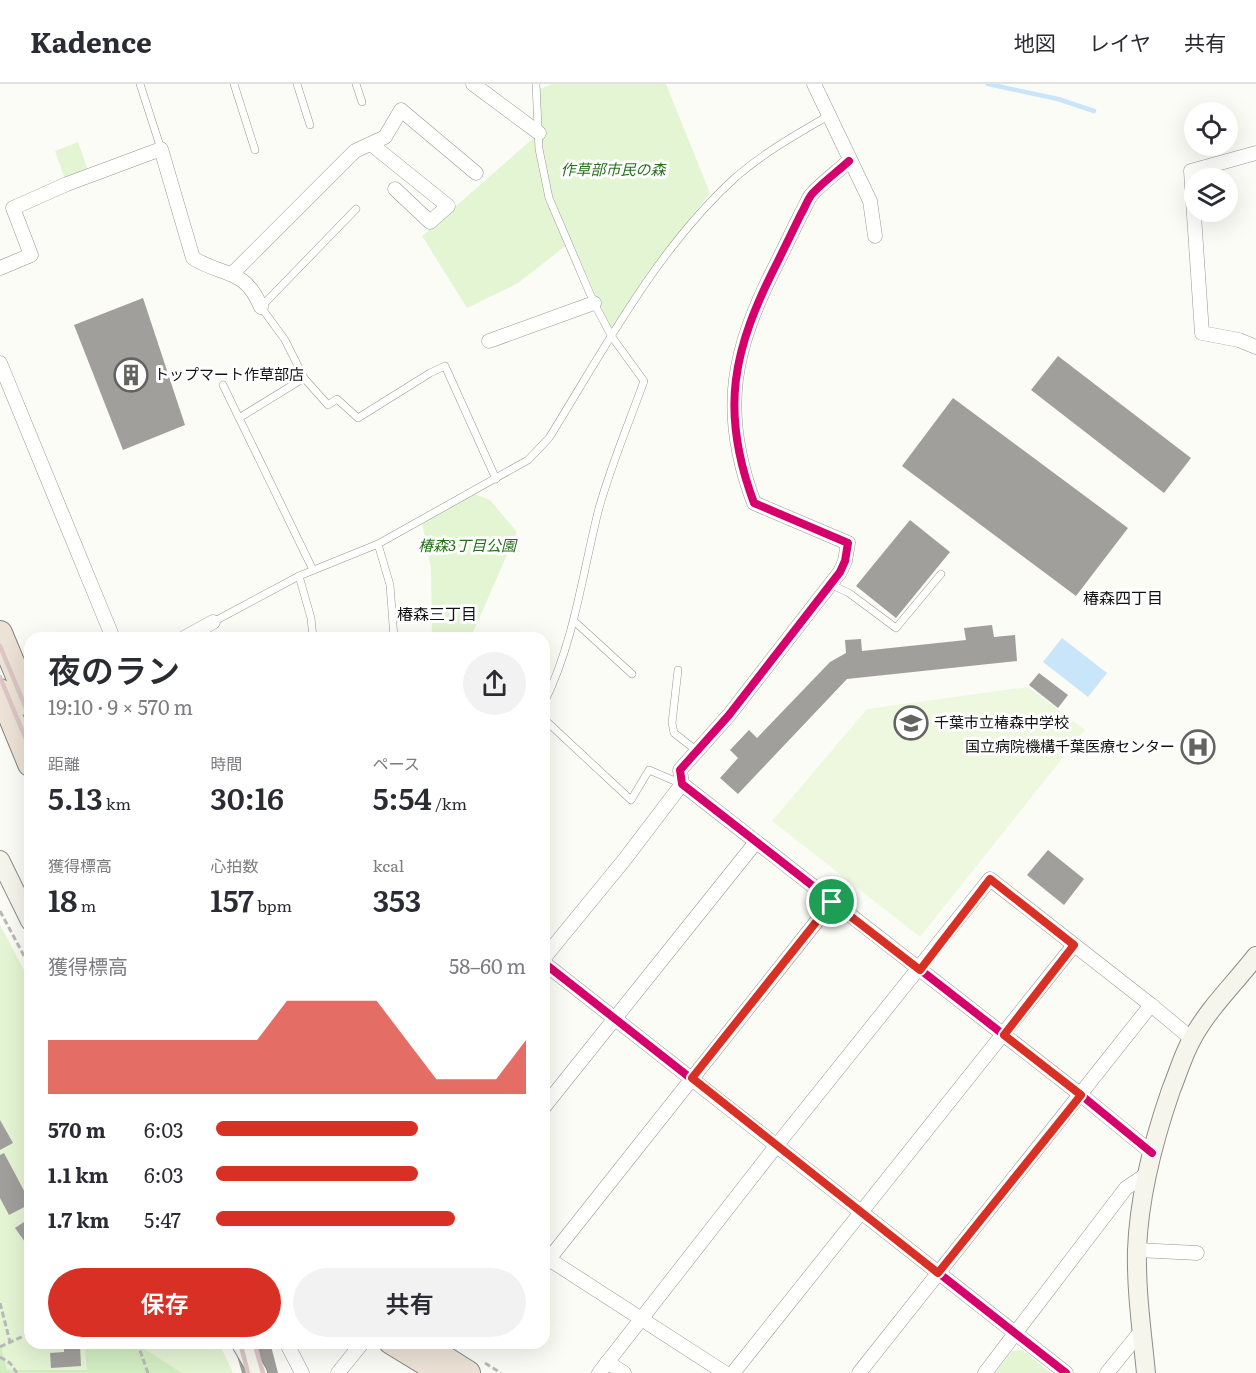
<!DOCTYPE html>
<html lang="ja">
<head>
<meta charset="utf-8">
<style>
	:root { --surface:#fff; --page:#f2f2f3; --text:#2b2b33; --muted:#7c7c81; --line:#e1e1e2; --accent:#d93025 }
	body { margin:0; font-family:Literata,"Noto Sans JP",serif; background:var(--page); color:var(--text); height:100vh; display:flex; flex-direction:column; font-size:22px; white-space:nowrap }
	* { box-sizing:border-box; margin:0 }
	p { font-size:20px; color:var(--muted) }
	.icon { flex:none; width:33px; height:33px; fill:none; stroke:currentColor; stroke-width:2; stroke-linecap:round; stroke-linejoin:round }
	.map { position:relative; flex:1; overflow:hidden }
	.side { position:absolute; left:24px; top:548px; width:526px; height:717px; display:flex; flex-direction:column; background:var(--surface); border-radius:18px; box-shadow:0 6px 24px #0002 }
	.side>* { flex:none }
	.fabs { position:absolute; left:1184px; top:18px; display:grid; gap:12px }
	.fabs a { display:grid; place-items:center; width:54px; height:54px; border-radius:50%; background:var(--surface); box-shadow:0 6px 24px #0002; font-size:30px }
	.pin { position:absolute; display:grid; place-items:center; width:51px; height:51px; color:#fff; margin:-26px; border:3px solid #fff; border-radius:50%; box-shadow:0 2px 6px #0007 }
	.round { display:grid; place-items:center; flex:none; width:63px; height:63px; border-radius:32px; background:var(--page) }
	.summary { display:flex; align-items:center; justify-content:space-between; height:102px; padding:0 24px }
	h1 { font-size:33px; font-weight:600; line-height:45px }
	.stats { display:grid; grid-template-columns:repeat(3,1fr); gap:9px; height:102px; padding:6px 24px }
	.stats div { display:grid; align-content:center }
	.stats b { font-size:30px; font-weight:600 }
	.stats small { font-size:16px; font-weight:400 }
	.stats p { font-size:16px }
	.chart { height:168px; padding:12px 24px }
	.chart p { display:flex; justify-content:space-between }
	.chart svg { width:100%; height:108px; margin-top:6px; fill:var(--accent); opacity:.7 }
	.button { display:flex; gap:12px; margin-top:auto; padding:12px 24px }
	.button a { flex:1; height:69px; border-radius:36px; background:var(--accent); color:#fff; font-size:24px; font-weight:600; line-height:69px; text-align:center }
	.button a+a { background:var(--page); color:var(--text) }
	ul { padding:0 24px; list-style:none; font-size:20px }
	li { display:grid; grid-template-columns:96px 72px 1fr; align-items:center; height:45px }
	li i { height:15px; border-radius:8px; background:var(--accent) }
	header { display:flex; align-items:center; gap:36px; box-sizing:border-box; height:84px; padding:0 30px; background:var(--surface); border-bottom:2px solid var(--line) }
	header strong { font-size:28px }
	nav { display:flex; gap:33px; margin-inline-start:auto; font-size:21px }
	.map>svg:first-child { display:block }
	.green { fill:#e4f5d4 }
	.forest { fill:#d3edc2 }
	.pitch { fill:#eef8df }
	.water { fill:#c9e5fa }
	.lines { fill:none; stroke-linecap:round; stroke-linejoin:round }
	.stream { stroke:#c9e5fa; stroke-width:4.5 }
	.building { fill:#a19f9b }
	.lane-casing { stroke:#979795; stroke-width:8 }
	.street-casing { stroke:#979795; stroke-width:15 }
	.secondary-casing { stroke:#8d8d8b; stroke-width:20 }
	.highway-casing { stroke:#848482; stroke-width:26 }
	.path { stroke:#b9b9b8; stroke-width:3; stroke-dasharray:6 3; stroke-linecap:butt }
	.lane { stroke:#fffffe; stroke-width:7 }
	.street { stroke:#fffffe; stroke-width:14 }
	.secondary { stroke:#f6f5eb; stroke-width:18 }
	.highway { stroke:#ece2d6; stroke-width:24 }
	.rail { stroke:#dbc6c4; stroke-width:4.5 }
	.cycleway-casing { stroke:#fff; stroke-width:11 }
	.cycleway { stroke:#d6006c; stroke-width:8 }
	.route-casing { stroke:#fff; stroke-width:12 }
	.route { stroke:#d93025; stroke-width:8 }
	.labels { text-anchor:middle; stroke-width:6; stroke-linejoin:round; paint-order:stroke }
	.park-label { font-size:15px; font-style:italic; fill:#247118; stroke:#fff }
	.poi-label { font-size:15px; fill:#111; stroke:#fff; text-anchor:start }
	.neighbourhood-label { font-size:16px; fill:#111; stroke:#fff }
</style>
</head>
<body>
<header>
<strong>Kadence</strong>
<nav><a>地図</a><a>レイヤ</a><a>共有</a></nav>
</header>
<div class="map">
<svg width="1256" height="1289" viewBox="0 0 1256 1289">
	<rect width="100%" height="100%" fill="#fcfcf7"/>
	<g class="green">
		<polygon points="552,0 666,0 710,109 663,170 616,243 610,244 572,157 518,199 467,224 422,152 539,49 540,5"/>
		<polygon points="78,58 89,89 66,98 55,67"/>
		<polygon points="475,410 490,416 517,448 471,553 432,553 431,484 422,439"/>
		<polygon points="0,841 30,897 30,1258 219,1259 233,1289 0,1289"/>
		<polygon points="1022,1266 1051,1289 995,1289 1012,1267"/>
	</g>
	<polygon class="forest" points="0,1258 7,1286 87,1286 84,1259 135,1259 182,1289 0,1289"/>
	<polygon class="pitch" points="1028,603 1085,646 920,853 772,737 867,625"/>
	<polygon class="water" points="1062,554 1107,589 1088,613 1043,578"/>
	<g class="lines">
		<polyline class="stream" points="988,0 1058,15 1094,27"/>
	</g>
	<g class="building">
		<polygon points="143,214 185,341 123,366 74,241"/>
		<polygon points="1058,272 1191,374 1164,409 1031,306"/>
		<polygon points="953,314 1128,444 1076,512 902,382"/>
		<polygon points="910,436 950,468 896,534 856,502"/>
		<polygon points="992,541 994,553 1015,551 1017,577 847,595 738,710 720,694 738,674 730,666 749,646 757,654 830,578 846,569 845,556 861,555 862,567 966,556 964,544"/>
		<polygon points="1039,589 1068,611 1058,624 1029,601"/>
		<polygon points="1048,766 1084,795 1064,821 1027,791"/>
		<polygon points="0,1036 13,1059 0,1066"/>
		<polygon points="4,1069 30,1118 30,1120 9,1131 0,1114 0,1071"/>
		<polygon points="30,1134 30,1165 15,1144"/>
		<polygon points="233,1258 270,1258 278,1289 242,1289"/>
		<polygon points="80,1260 81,1282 51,1284 50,1269 64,1268 64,1261"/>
	</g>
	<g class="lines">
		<g class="lane-casing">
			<g id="lane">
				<polyline points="140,0 161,65"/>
				<polyline points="234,0 255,66"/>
				<polyline points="297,0 310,41"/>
				<polyline points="356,0 362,18"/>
				<path d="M 536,0 L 539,65 L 549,114 L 594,219 L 612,253 L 644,297 C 629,339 609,386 598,428 C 582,492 574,558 544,619"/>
				<polyline points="304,294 328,321 337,315 358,334 430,289 445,282 496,395"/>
				<polyline points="223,301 313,486"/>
				<polyline points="239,334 304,294 285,256 261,223 356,125"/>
				<polyline points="378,460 390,501 394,554"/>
				<polyline points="299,492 311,534 313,554"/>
				<polyline points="830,500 849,509 896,544 941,490"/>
				<polyline points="574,537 632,590"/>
				<path d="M 213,538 L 299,492 L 378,460 L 528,376 L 549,354 C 605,264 657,164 737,92 C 765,68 797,50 828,32"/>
				<polyline points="678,586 672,639 674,649 697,667"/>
				<polyline points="544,635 631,716 649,686 682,700"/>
			</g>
		</g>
		<g class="street-casing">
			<g id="street">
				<polyline points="473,0 539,49"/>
				<polyline points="814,0 870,117 875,152"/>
				<polyline points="371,60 448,122 430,138 395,105"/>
				<polyline points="1256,69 1191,87 1202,249 1239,256 1256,263"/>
				<path d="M 849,77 C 837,88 823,98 812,110 C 807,116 805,124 801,130 C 793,146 785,163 777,179 C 733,265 719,326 754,419 L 848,459 L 845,477 L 840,488 L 729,631 L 680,686 L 682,700 L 1081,1011 L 1152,1069"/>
				<path d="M 0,184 L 31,171 L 13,124 L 67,100 L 161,65 L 193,174 C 223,193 244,183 261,223"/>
				<polyline points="233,189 355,67 385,53 401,26 476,89"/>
				<polyline points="489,257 594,219"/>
				<polyline points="0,279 113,554"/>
				<polyline points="184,554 213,538"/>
				<polyline points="544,874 625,775 682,700"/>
				<polyline points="544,879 1066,1289"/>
				<polyline points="544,1023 756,758"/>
				<polyline points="1137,1166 1197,1169"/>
				<polyline points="544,1172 725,1289"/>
				<polyline points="549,1175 832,818"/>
				<polyline points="286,1258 302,1289"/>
				<polyline points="607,1278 624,1289"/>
				<polyline points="338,1289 363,1258"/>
				<polyline points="599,1289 777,1061 990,795 1151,921 1192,955"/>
				<polyline points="733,1289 1074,861"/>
				<polyline points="859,1289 1151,921"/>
				<polyline points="985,1289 1126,1104 1147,1090"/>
				<polyline points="1107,1289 1142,1246"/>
			</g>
		</g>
		<g class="secondary-casing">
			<g id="secondary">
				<polyline points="0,776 30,837"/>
				<polyline points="240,1258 258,1289"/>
				<path d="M 1146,1289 C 1142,1248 1136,1207 1137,1166 C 1139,1111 1153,1058 1171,1006 C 1178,989 1183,971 1192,955 C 1208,925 1235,899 1256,872"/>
			</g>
		</g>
		<g class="highway-casing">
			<g id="highway">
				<polyline points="0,549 30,621"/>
				<polyline points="0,607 30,680"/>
				<polyline points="391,1258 442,1289"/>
				<polyline points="430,1265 468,1289"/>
			</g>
		</g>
		<g class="path">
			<polyline points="0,827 30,883"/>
			<polyline points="0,1219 10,1258"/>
			<polyline points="137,1258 148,1289"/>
			<polyline points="0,1263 30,1249"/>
			<polyline points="0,1273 10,1279 17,1289"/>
			<polyline points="485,1279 501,1289"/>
		</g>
		<use href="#lane" class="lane"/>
		<use href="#street" class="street"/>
		<use href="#secondary" class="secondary"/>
		<use href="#highway" class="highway"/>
		<g class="rail">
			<polyline points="0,562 30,634"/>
			<polyline points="0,593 30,665"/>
			<polyline points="240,1258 248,1289"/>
			<polyline points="254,1258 263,1289"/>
		</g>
		<g class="cycleway-casing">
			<g id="cycleway">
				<path d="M 849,77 C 837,88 823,98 812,110 C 807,116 805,124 801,130 C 793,146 785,163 777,179 C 733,265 719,326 754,419 L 848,459 L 845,477 L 840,488 L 729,631 L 680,686 L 682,700 L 1081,1011 L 1152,1069"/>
				<polyline points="544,879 1066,1289"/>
			</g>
		</g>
		<use href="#cycleway" class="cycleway"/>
	</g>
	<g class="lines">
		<g class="route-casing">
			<polygon id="route" points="990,795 1074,861 1004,951 1081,1011 938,1189 692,994 832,818 920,886"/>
		</g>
		<use href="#route" class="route"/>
	</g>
	<defs>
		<g id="building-ring" transform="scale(1.725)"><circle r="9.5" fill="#fff" stroke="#636362" stroke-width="1.5"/><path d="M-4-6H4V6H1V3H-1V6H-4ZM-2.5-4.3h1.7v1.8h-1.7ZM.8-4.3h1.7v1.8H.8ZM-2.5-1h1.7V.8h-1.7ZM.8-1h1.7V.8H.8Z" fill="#636362"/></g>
		<g id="school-ring" transform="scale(1.725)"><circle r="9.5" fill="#fff" stroke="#636362" stroke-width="1.5"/><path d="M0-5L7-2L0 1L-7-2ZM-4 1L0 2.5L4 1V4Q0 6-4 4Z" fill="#636362"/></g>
		<g id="hospital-ring" transform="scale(1.725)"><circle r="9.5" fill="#fff" stroke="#636362" stroke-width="1.5"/><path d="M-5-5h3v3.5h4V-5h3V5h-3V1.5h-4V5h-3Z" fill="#636362"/></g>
	</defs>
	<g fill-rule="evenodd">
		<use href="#building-ring" x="131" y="291"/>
		<use href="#school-ring" x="911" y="639"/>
		<use href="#hospital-ring" x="1198" y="663"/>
	</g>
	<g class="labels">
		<g class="park-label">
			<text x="613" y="91">作草部市民の森</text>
			<text x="467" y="467">椿森3丁目公園</text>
		</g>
		<g class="poi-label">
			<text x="154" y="296">トップマート作草部店</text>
			<text x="934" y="644">千葉市立椿森中学校</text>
			<text x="1175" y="668" text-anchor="end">国立病院機構千葉医療センター</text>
		</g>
		<g class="neighbourhood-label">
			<text x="1123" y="520">椿森四丁目</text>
			<text x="437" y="536">椿森三丁目</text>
		</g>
	</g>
</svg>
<div class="fabs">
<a><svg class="icon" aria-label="locate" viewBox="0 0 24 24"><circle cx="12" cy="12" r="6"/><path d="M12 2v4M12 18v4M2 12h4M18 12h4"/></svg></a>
<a><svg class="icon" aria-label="layers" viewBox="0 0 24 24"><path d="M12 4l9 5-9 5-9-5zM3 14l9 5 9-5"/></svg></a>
</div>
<div class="pin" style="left:832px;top:818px;background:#1e9e55"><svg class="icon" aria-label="arrive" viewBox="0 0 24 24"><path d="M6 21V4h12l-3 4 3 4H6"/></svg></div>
<section class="side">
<div class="summary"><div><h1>夜のラン</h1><p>19:10 · 9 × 570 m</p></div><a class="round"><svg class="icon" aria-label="share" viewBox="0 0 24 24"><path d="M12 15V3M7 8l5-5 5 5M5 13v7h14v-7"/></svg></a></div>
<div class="stats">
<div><p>距離</p><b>5.13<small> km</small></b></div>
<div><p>時間</p><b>30:16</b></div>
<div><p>ペース</p><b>5:54<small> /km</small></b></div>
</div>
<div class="stats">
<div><p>獲得標高</p><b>18<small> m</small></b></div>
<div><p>心拍数</p><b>157<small> bpm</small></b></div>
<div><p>kcal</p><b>353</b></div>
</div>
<div class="chart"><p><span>獲得標高</span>58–60 m</p>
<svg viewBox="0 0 160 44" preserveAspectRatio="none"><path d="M0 44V22L10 22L20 22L30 22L40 22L50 22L60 22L70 22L80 6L90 6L100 6L110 6L120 22L130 38L140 38L150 38L160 22V44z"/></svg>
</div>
<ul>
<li><b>570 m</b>6:03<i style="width:65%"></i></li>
<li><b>1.1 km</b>6:03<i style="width:65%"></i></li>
<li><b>1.7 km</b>5:47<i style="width:77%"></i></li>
</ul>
<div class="button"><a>保存</a><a>共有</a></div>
</section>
</div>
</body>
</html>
